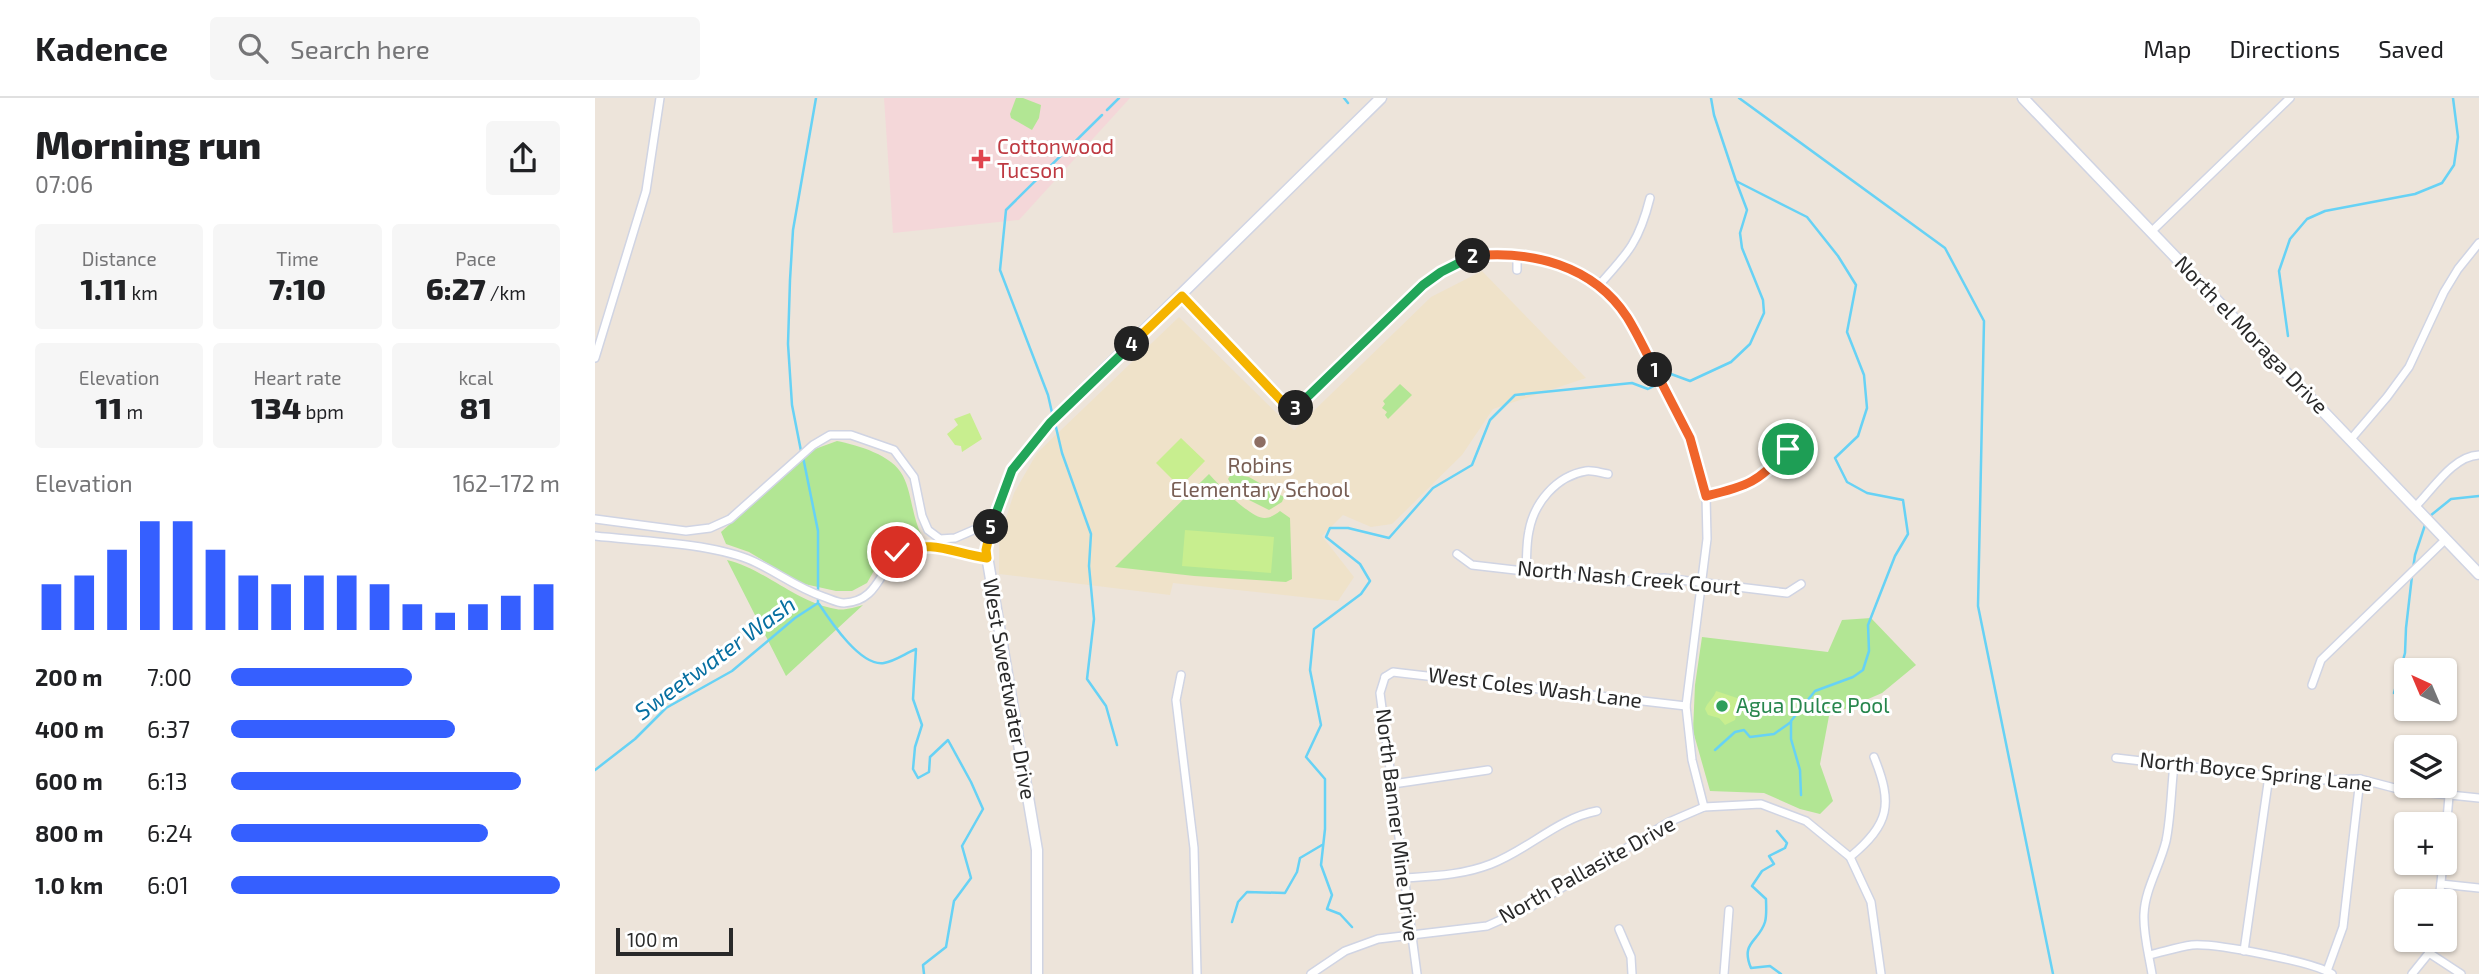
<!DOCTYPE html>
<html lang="en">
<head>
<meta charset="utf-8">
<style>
	:root { --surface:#fff; --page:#f6f6f6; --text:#202124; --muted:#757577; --line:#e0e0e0; --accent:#355fff }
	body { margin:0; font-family:"Exo 2",sans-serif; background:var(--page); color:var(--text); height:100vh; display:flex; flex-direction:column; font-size:26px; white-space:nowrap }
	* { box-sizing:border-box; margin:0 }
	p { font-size:23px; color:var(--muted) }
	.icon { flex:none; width:38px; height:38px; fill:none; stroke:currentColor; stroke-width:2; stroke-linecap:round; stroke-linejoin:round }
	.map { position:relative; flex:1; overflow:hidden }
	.side { display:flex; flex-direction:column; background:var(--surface); width:595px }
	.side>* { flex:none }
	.needle { width:46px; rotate:316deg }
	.controls { position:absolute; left:1799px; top:560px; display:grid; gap:14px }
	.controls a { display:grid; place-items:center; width:63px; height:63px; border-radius:7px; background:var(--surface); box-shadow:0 2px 5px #0004; font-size:35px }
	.scale { position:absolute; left:21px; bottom:18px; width:117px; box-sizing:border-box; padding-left:7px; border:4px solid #292929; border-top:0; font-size:19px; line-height:24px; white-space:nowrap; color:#292929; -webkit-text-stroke:5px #fff; paint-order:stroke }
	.pin { position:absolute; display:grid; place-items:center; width:60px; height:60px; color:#fff; margin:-30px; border:4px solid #fff; border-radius:50%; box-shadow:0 2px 7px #0007 }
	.km { position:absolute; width:35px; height:35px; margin:-18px; border-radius:50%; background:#222; color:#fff; font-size:19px; line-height:35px; text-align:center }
	.round { display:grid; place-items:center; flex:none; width:74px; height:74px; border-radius:7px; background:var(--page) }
	.overview { display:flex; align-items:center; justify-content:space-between; height:119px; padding:0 35px }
	h1 { font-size:38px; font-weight:800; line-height:52px }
	.stats { display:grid; grid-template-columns:repeat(3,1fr); gap:10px; height:119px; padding:7px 35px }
	.stats div { display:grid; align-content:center; border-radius:7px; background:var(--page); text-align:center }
	.stats b { font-size:30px; font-weight:800 }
	.stats small { font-size:19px; font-weight:400 }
	.stats p { font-size:19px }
	.chart { height:196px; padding:14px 35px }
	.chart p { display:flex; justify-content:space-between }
	.chart svg { width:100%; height:126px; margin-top:7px; stroke:var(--accent); stroke-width:6 }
	ul { padding:0 35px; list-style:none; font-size:23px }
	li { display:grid; grid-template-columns:112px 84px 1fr; align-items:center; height:52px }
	li i { height:18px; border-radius:9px; background:var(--accent) }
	header { display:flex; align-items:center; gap:42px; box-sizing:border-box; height:98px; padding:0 35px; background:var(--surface); border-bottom:2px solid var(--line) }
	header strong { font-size:33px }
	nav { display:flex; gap:38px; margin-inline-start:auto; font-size:24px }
	.search { width:490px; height:63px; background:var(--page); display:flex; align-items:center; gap:18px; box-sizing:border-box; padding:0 24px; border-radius:7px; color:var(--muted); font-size:26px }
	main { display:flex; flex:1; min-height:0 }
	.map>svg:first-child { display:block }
	.education { fill:#efe2c9 }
	.medical { fill:#f4d7d9 }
	.green { fill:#b2e694 }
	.pitch { fill:#c8ee8f }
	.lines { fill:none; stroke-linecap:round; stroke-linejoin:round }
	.stream { stroke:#67d2f5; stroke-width:2.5 }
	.minor-casing { stroke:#d0d4e3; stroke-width:10 }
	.tertiary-casing { stroke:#d0d4e3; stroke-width:13 }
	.minor { stroke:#fff; stroke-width:7 }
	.tertiary { stroke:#fff; stroke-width:10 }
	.split-1-casing { stroke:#fff; stroke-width:14 }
	.split-2-casing { stroke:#fff; stroke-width:14 }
	.split-3-casing { stroke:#fff; stroke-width:14 }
	.split-4-casing { stroke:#fff; stroke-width:14 }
	.split-5-casing { stroke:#fff; stroke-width:14 }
	.split-6-casing { stroke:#fff; stroke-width:14 }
	.split-1 { stroke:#f0652b; stroke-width:9 }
	.split-2 { stroke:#f0652b; stroke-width:9 }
	.split-3 { stroke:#22a559; stroke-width:9 }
	.split-4 { stroke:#f5b400; stroke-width:9 }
	.split-5 { stroke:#22a559; stroke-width:9 }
	.split-6 { stroke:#f5b400; stroke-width:9 }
	.health-dot { fill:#e0444e; stroke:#fff; stroke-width:2.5 }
	.education-dot { fill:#8d6e63; stroke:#fff; stroke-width:2.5 }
	.leisure-dot { fill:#2e9e5b; stroke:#fff; stroke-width:2.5 }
	.labels { text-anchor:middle; stroke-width:6; stroke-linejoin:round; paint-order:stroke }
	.health-label { font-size:21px; fill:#be3a42; stroke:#fff; text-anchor:start }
	.street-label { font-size:21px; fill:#292929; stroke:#fff }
	.education-label { font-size:21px; fill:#785e54; stroke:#fff }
	.leisure-label { font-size:21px; fill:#27864d; stroke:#fff; text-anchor:start }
	.water-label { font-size:23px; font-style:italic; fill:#066fa1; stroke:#fff }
</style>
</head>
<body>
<header>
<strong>Kadence</strong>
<div class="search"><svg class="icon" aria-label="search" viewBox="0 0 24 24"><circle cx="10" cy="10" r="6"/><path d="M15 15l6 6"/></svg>Search here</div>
<nav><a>Map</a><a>Directions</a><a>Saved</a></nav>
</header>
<main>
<section class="side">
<div class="overview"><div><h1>Morning run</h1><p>07:06</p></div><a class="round"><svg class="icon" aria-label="share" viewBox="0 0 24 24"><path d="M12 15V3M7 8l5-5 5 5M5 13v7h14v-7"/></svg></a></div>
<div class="stats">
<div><p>Distance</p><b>1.11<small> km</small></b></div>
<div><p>Time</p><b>7:10</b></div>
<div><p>Pace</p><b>6:27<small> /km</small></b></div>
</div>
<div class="stats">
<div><p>Elevation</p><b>11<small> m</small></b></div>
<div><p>Heart rate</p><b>134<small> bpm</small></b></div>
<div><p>kcal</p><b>81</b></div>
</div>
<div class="chart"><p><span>Elevation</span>162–172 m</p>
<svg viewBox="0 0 160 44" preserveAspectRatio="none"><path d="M5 44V28M15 44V25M25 44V16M35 44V6M45 44V6M55 44V16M65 44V25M75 44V28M85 44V25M95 44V25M105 44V28M115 44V35M125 44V38M135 44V35M145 44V32M155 44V28"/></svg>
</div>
<ul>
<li><b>200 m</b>7:00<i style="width:55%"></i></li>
<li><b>400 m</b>6:37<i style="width:68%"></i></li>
<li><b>600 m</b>6:13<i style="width:88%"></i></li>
<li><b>800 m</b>6:24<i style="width:78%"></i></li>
<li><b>1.0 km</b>6:01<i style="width:100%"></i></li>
</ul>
</section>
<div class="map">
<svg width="1884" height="876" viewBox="0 0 1884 876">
	<rect width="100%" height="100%" fill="#ede4da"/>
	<polygon class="education" points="887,173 991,280 898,311 867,357 797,426 776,429 748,417 727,438 759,479 743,503 578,485 575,497 404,476 404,442 419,395 442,355 584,219 699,332 836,199"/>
	<polygon class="medical" points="289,0 535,0 424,122 298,135"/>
	<g class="green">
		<polygon points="421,0 428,0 446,7 444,20 437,32 416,20 415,16"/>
		<polygon points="805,286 817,297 793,321 790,317 792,314 787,310 790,306 788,303"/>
		<path d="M 242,343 C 262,347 298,357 308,378 C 317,396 317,418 326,436 L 293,448 L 272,485 L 257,493 L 241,493 L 205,485 L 154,454 L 131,446 L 126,434 L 220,351 Z"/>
		<path d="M 614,376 C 624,387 656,421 670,420 C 676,420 681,416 685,413 L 695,420 L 697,481 L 691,484 L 599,478 L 520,469 Z"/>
		<polygon points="636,376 654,379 689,399 687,404 674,412 642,396 633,381"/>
		<path d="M 132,462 C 170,471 202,505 241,511 C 249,513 260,509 268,507 L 191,578 Z"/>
		<polygon points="1276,520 1321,567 1287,595 1234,618 1225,666 1238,703 1225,716 1205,711 1169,695 1115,693 1098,633 1100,587 1107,539 1233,554 1247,522"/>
	</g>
	<g class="pitch">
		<polygon points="375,315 387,341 367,354 366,348 360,347 352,336 363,327 359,321"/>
		<polygon points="586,340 610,363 585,389 561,365"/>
		<polygon points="590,432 679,439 676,475 587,468"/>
		<path d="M 1121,593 L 1145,601 L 1140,622 L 1130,627 L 1124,620 L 1113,617 L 1110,611 C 1113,603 1119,600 1121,593 Z"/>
	</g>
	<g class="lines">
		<g class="stream">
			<polyline points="749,0 753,5"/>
			<polyline points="1116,0 1119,17 1141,83 1212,119 1243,158 1261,187 1252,234 1269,277 1272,310 1263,338 1240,360 1252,384 1272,395 1308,402 1313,436 1300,458 1273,527 1274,553 1268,572 1258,579 1220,593 1196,623 1196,641 1205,672 1206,697"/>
			<polyline points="1144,0 1350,150 1389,223 1383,508 1458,876"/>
			<polyline points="512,12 524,0"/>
			<polyline points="1693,238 1684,173 1695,141 1712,121 1730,113 1820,96 1847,85 1859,67 1863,39 1858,0"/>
			<polyline points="458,319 453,297 405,172 411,112 507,17"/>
			<polyline points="460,325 467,355 496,436 494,468 499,521 492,581 511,608 522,647"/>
			<polyline points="206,353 197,307 193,246 195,182 198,132 221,0"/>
			<polyline points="1835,418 1856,401 1884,398"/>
			<polyline points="1818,471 1820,457 1831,424"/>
			<path d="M 224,506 C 236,524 266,569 289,565 C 300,563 311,555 321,551 L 318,601 L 327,627 L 320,649 L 318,671 L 323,680 L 334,674 L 335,659 L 353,642 L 376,684 L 388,711 L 367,748 L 376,780 L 359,803 L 351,849 L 328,867 L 329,876"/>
			<polyline points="1799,595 1810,555 1811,530 1817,478"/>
			<polyline points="1120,652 1140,634 1149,632 1155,639 1179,636 1196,624"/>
			<polyline points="0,672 40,641 71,610 137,573 200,520 223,505 223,433 208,359"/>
			<path d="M 1182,733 L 1192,745 L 1190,750 L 1174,758 L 1179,766 L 1167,773 L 1157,788 L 1171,801 C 1171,807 1172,817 1170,824 C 1164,844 1145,844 1156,870 L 1175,868 L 1186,876"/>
			<polyline points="637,824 643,804 652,794 690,795 702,774 705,760 727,747"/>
			<polyline points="757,829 745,816 732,811 737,797 726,767 730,731 730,681 711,659 726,627 715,572 719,531 766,496 775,483 765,466 731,439 735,430 753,430 794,440 838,390 877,367 895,322 920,297 1037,285 1053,291 1071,282 1076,276 1095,283 1136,264 1155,246 1169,215 1168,202 1147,150 1145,135 1152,112 1141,83"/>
		</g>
		<g class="minor-casing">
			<g id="minor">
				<polyline points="1557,133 1695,0"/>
				<polyline points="922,172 922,157"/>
				<path d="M 1004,187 C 1033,155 1044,144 1055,100"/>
				<polyline points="587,198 697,314 828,187 846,174 877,158 924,157 976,170 1004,187 1031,218 1095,340 1111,398 1112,441 1091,608 1097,662 1109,709"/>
				<polyline points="0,260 51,93 65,0"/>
				<polyline points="1756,341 1792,299 1814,269 1849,194 1863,171 1884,145"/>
				<path d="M 1111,398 C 1154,389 1164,384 1193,351"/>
				<path d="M 1821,408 C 1838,391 1858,358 1884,357"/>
				<polyline points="0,421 91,433 115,430 135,421 218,347 235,337 256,337 299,352 319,379 327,418 333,432 345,441 360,440 397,424"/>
				<path d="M 0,438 C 45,443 112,445 153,461 C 180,472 199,489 229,499 C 235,501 243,505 249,505 C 291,503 283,456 320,448 C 337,444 350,452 366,456 C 374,458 384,458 392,460"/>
				<polyline points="862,456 877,467 1025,484 1069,480 1192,495 1206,486"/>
				<path d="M 931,472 C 932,459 931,446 934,433 C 939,405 961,378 991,373 C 998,372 1006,375 1013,376"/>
				<polyline points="586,577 581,602 599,750 602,876"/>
				<polyline points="790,579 798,574 806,575 1091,608"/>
				<polyline points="790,579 785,595 822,876"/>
				<polyline points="1717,587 1726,562 1851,441"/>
				<polyline points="1521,660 1674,678 1726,682 1765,681 1807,692 1884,700"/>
				<polyline points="798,686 893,672"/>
				<polyline points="1850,745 1854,698"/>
				<path d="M 1255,759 C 1295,726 1298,706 1279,659"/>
				<path d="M 810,780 C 839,778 868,777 896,766 C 933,752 963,720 1002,713"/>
				<polyline points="1846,786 1884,790"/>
				<polyline points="1844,803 1848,765"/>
				<polyline points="1024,831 1036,859 1037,876"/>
				<polyline points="1649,853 1674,678"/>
				<polyline points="1834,855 1866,876"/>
				<path d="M 1554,857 C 1568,854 1583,849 1597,847 C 1620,845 1719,864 1737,876"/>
				<polyline points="1732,873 1748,829 1765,681"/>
				<polyline points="716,876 750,853 783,841 892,828 937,808 1074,724 1109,709 1166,706 1211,723 1255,759 1276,804 1286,876"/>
				<polyline points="1129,876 1134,812"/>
				<path d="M 1557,876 C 1554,857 1548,836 1549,816 C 1550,791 1565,768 1571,743 C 1576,719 1576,692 1579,667"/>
				<polyline points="1817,876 1834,855 1837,842"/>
			</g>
		</g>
		<g class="tertiary-casing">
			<g id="tertiary">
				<polyline points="1428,0 1884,476"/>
				<polyline points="442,876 442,752 391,452 397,424 417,372 455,325 786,0"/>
			</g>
		</g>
		<use href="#minor" class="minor"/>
		<use href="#tertiary" class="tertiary"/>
	</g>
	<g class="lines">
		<g class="split-1-casing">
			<path id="split-1" d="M 1060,272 L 1095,340 L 1111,398 C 1153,388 1164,384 1193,351"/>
		</g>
		<g class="split-2-casing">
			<path id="split-2" d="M 878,158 C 936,152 998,167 1032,219 C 1042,235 1051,254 1060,272"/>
		</g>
		<g class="split-3-casing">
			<polyline id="split-3" points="701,310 828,187 846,174 878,158"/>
		</g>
		<g class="split-4-casing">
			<polyline id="split-4" points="537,246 587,198 697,314 701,310"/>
		</g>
		<g class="split-5-casing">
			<polyline id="split-5" points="396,429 417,372 455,325 537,246"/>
		</g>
		<g class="split-6-casing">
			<path id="split-6" d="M 302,454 C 339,441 357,455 392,460 L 391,452 L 396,429"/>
		</g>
		<use href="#split-1" class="split-1"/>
		<use href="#split-2" class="split-2"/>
		<use href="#split-3" class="split-3"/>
		<use href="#split-4" class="split-4"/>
		<use href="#split-5" class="split-5"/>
		<use href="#split-6" class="split-6"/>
	</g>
	<path class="health-dot" d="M382.5 50.5h7v7h7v7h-7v7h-7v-7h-7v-7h7z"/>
	<circle class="education-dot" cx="665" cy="344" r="7"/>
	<circle class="leisure-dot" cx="1127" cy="608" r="7"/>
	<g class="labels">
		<g class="health-label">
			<text x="402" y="56">Cottonwood<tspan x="402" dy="24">Tucson</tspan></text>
		</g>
		<g class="street-label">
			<text transform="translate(1656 237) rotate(46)" y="7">North el Moraga Drive</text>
			<text transform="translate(1034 480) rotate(5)" y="7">North Nash Creek Court</text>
			<text transform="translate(940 590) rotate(7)" y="7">West Coles Wash Lane</text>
			<text transform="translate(414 591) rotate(80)" y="7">West Sweetwater Drive</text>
			<text transform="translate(1661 674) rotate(6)" y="7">North Boyce Spring Lane</text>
			<text transform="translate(802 727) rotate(83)" y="7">North Banner Mine Drive</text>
			<text transform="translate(992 772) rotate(-29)" y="7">North Pallasite Drive</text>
		</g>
		<g class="education-label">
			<text x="665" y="375">Robins<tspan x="665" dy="24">Elementary School</tspan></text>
		</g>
		<g class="leisure-label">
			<text x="1141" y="615">Agua Dulce Pool</text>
		</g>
		<g class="water-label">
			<text transform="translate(120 560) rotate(-36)" y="8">Sweetwater Wash</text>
		</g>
	</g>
</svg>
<div class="controls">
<a><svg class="needle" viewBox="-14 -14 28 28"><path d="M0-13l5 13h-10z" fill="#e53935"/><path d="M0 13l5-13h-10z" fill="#757577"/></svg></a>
<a><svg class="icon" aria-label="layers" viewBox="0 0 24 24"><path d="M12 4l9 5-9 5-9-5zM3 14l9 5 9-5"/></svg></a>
<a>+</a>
<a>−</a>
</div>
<div class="scale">100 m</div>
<div class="pin" style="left:1193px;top:351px;background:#1e9e55"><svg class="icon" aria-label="arrive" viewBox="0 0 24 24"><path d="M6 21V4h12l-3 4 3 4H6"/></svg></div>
<div class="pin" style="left:302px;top:454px;background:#d93025"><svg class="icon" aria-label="check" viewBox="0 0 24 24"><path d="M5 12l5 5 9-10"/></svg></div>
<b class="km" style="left:1060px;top:272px">1</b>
<b class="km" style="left:878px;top:158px">2</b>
<b class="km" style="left:701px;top:310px">3</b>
<b class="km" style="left:537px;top:246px">4</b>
<b class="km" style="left:396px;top:429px">5</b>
</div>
</main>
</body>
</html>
